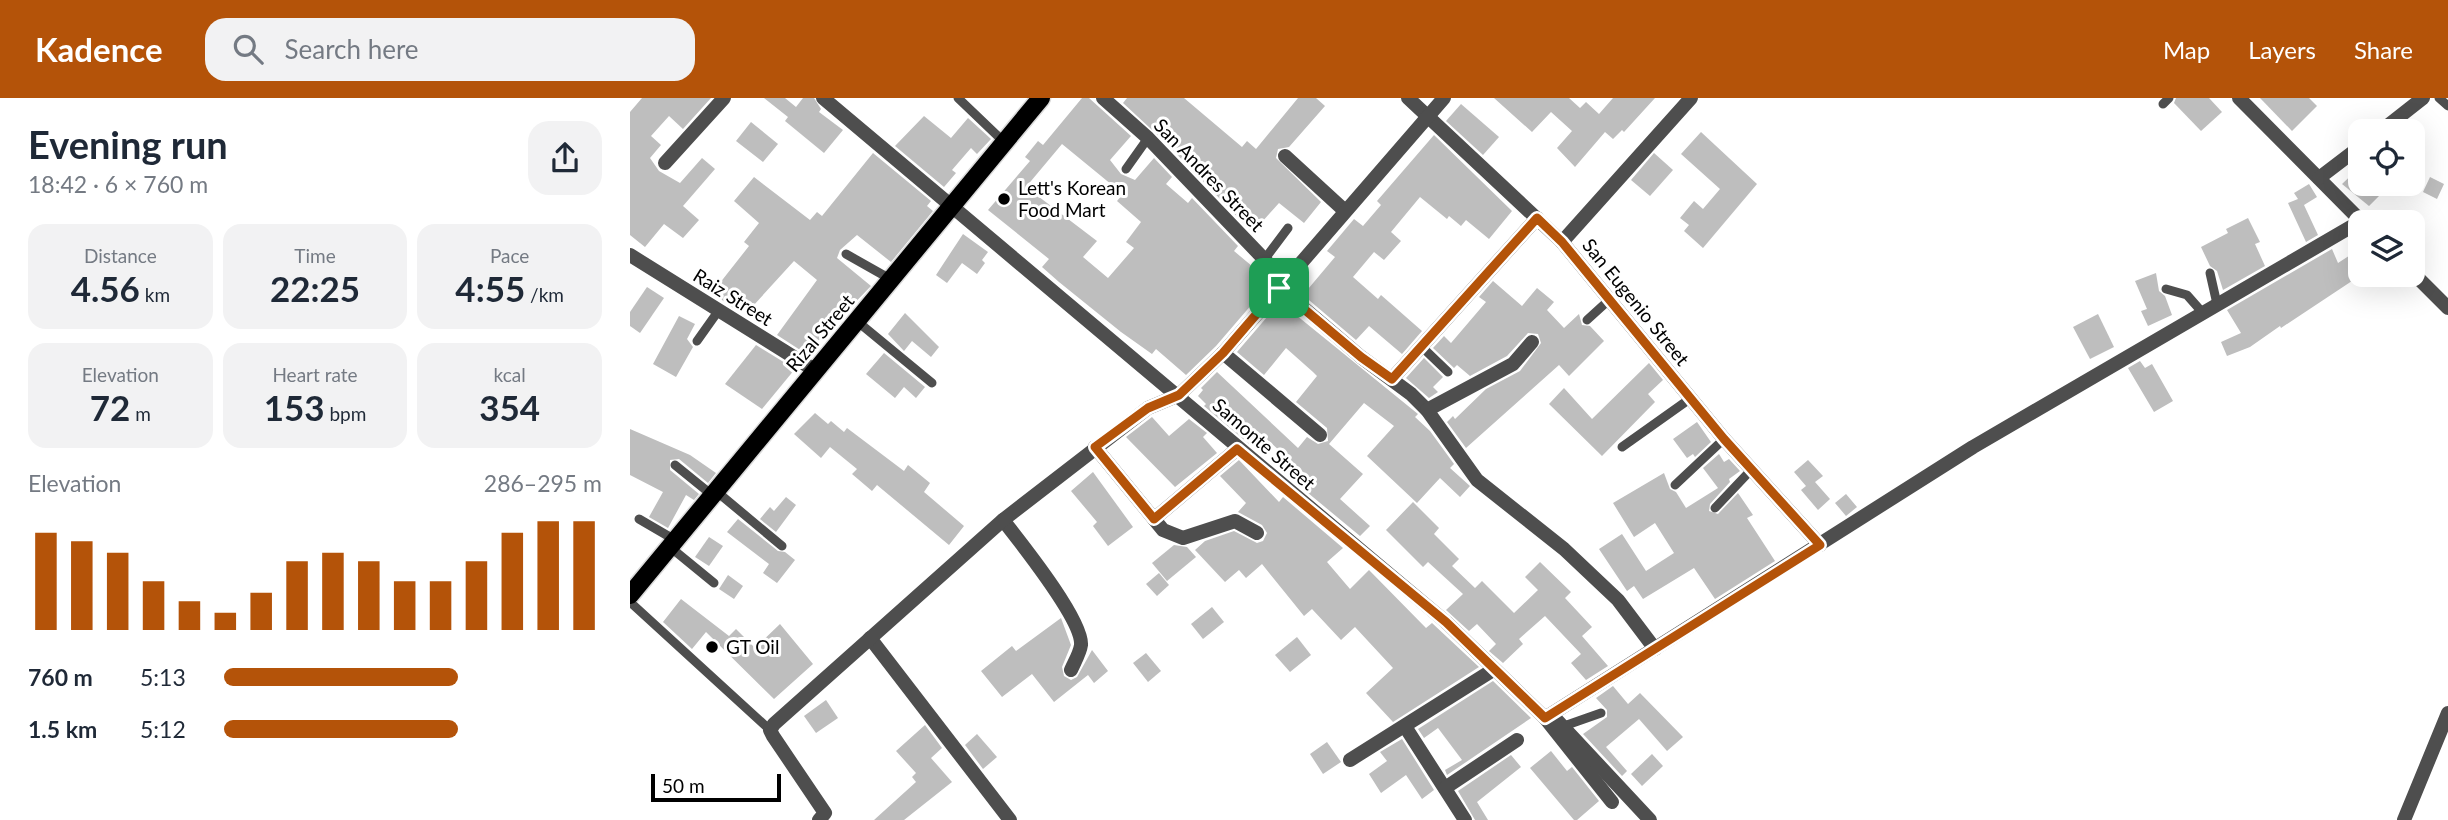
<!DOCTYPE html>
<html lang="en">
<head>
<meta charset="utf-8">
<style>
	:root { --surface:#fff; --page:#f2f2f3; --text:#1f2937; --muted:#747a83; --accent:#b45309 }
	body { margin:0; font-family:Lato,sans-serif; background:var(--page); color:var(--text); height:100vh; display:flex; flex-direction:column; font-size:26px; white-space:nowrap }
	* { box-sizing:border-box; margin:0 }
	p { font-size:23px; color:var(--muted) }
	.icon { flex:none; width:38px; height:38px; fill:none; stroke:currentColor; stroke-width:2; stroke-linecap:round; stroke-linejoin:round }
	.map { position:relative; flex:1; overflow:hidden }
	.details { display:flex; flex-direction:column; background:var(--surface); width:630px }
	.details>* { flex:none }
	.buttons { position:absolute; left:1718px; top:21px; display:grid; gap:14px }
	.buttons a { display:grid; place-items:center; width:77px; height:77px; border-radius:14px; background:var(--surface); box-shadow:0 7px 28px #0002; font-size:35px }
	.scale { position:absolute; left:21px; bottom:18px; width:130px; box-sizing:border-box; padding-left:7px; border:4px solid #000; border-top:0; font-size:19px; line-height:24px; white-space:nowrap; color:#000; -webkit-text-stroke:5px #fff; paint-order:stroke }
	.pin { position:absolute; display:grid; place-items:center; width:60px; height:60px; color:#fff; margin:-30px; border-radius:14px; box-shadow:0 4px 10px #0006 }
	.round { display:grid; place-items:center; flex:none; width:74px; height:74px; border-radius:21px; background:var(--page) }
	.head { display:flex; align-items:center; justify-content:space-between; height:119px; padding:0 28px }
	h1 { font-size:38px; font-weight:700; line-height:52px }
	.figures { display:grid; grid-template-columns:repeat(3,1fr); gap:10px; height:119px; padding:7px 28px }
	.figures div { display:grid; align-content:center; border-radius:18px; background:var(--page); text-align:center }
	.figures b { font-size:35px; font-weight:700 }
	.figures small { font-size:19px; font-weight:400 }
	.figures p { font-size:19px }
	.chart { height:196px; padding:14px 28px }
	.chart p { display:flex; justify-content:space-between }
	.chart svg { width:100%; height:126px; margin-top:7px; stroke:var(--accent); stroke-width:6 }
	ul { padding:0 28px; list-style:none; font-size:23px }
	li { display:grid; grid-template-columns:112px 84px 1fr; align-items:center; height:52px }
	li i { height:18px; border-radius:9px; background:var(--accent) }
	header { display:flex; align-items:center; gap:42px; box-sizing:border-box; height:98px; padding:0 35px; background:var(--accent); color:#fff }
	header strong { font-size:33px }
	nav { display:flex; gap:38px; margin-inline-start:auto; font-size:24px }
	.search { width:490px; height:63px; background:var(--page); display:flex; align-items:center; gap:18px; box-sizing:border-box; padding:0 24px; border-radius:21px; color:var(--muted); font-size:26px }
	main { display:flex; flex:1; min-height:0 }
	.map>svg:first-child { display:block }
	.building { fill:#bebebe; fill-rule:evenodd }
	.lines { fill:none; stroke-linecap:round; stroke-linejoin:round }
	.primary-casing { stroke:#dbdbdb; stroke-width:21 }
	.service { stroke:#4e4e4e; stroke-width:9 }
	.minor { stroke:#4e4e4e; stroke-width:14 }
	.primary { stroke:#000; stroke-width:18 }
	.route-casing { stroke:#fff; stroke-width:14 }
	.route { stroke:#b45309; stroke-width:9 }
	.poi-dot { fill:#000; stroke:#fff; stroke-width:2.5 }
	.labels { text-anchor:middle; stroke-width:6; stroke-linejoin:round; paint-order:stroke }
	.street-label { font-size:19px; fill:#000; stroke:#fff }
	.poi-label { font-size:19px; fill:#000; stroke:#fff; text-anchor:start }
</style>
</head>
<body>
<header>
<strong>Kadence</strong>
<div class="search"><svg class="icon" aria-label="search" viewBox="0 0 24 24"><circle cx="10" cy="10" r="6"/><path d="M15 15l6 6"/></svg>Search here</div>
<nav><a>Map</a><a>Layers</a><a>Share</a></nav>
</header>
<main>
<section class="details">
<div class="head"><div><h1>Evening run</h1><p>18:42 · 6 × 760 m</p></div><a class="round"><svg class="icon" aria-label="share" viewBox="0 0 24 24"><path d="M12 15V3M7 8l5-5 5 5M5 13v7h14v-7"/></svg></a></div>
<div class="figures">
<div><p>Distance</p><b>4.56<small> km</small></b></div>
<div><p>Time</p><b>22:25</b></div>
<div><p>Pace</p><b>4:55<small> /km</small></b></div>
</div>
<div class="figures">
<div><p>Elevation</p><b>72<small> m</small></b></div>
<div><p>Heart rate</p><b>153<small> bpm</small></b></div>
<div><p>kcal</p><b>354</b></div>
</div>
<div class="chart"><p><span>Elevation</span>286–295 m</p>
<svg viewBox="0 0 160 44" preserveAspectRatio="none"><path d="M5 44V10M15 44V13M25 44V17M35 44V27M45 44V34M55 44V38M65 44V31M75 44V20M85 44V17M95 44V20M105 44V27M115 44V27M125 44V20M135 44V10M145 44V6M155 44V6"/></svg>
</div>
<ul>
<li><b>760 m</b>5:13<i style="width:62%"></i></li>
<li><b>1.5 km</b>5:12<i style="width:62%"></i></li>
</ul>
</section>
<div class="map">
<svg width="1818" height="722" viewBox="0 0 1818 722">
	<rect width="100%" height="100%" fill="#fff"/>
	<g class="building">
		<polygon points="12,0 81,0 53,31 39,18 21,38 31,47 20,60 29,73 50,85 72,60 85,71 53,108 69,122 53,140 34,126 15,149 0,137 0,14"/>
		<polygon points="134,0 155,0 166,9 173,0 184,0 191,11 189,14 213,32 194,55 155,23 158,19"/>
		<path d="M 452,0 L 459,0 L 501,38 L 480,62 L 491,76 L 505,82 L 524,60 L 542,79 L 536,86 L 558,105 L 562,100 L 608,148 L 604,153 L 641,184 L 586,248 L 556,277 L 526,251 L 522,256 L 491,234 L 429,184 L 412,169 L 419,161 L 358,112 L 400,63 L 395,59 L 408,43 L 413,47 ZM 432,46 L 493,96 L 487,103 L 511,124 L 496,144 L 504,150 L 478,180 L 453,159 L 467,143 L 396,89 Z"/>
		<polygon points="497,0 554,0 612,49 617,43 626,51 668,0 686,0 695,8 659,49 648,51 646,60 691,104 674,125 649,105 623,134 621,133 534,43 493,5"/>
		<polygon points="864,0 939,0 950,10 956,4 969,16 983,0 1025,0 994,34 992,32 983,41 975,34 945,69 927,50 942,33 921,14 902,34"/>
		<polygon points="1546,0 1579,0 1592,14 1571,33 1544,5"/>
		<polygon points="1630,0 1679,0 1687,8 1662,33"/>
		<polygon points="831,6 869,39 853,57 816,23"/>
		<polygon points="294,18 321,40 338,20 361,41 347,56 341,50 322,72 326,75 314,89 265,48"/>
		<polygon points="121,24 148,46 133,64 106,43"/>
		<polygon points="1071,34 1127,86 1073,150 1054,133 1059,127 1050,120 1064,103 1073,111 1090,91 1051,56"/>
		<polygon points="804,37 882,113 859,141 836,122 831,128 819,118 817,121 790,99 761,134 771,143 754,162 744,154 723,179 748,201 751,197 792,233 772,256 739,228 726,242 673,197 705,159 697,153 724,121 733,128 751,107 747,103"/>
		<polygon points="243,55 301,103 297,108 303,113 261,164 227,137 210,152 207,160 241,188 188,243 192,246 181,259 147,237 187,182 164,163 123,208 114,201 105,211 82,195 119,148 114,144 129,125 104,103 124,79 180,122 187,114 192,118"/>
		<polygon points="1024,55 1043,72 1020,98 1001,82"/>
		<polygon points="1731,68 1731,86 1755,86 1746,95 1749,98 1739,108 1712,86"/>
		<polygon points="1800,79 1814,86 1807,101 1793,94"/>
		<polygon points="1679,86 1687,99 1674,107 1688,137 1676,144 1658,105 1668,101 1664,95"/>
		<polygon points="1618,120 1630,144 1625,146 1635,168 1593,192 1587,173 1580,168 1571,149 1598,135 1596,131"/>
		<polygon points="333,136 358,154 352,162 355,165 347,176 332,165 317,185 306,177"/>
		<polygon points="1731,150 1731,177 1651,230 1650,228 1620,249 1597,258 1591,244 1611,235 1597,212 1702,151 1708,165"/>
		<polygon points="1526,175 1529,193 1535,198 1542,217 1518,228 1511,213 1517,211 1505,183"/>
		<polygon points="863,183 892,208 907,190 924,204 917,212 934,230 949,216 952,227 960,228 974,243 939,278 929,267 836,350 817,324 823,318 825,321 856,291 890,273 911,245 908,236 898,235 877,258 840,278 827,267 824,270 803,250 814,238 821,245 856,204 849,199"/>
		<polygon points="17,189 34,200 10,235 0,228 0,214"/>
		<polygon points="650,204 788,316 785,319 800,333 824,366 820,370 840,388 830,399 810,380 787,405 737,358 764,328 734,305 699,346 733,376 710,401 740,428 730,438 666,385 674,375 630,335 619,346 574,308 576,306 568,298 573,292 571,290 587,274 668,350 677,339 688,346 698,343 697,330 666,304 687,278 683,274 656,250 634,277 607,254"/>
		<polygon points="275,215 309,249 301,259 282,243 274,253 258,236"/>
		<polygon points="1468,216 1484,249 1460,261 1443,229"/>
		<polygon points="49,218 65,226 57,241 63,249 46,279 23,266"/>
		<polygon points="126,247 165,271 132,311 95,286"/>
		<polygon points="254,255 295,289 286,300 274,289 265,300 236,276"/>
		<polygon points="794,260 813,279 803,289 808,294 799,300 776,280"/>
		<polygon points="1510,263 1515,270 1522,266 1543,303 1524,314 1498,270"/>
		<polygon points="1019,265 1033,282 1018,296 1025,304 972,358 919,306 934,290 962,321"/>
		<polygon points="185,315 198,326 201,323 214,334 217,330 274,373 278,367 300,385 294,394 334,428 319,447 247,387 242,393 222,376 227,371 200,349 191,360 164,336"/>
		<polygon points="522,319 539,338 559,321 577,335 573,339 587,355 545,389 496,339"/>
		<polygon points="1067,324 1081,344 1065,359 1063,356 1057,360 1043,341"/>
		<polygon points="0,331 60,357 86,375 78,385 49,361 40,362 40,372 69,396 64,402 56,397 38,430 19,419 33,394 0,377"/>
		<polygon points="1089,356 1094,364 1099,361 1110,373 1099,381 1100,384 1080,406 1079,413 1088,416 1108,395 1123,417 1117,420 1145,463 1085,501 1064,470 1013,501 1004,488 997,493 969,451 992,436 1016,473 1044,455 1025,425 1004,439 983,405 1034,375 1040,391 1046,394 1056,410 1088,390 1073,370"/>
		<polygon points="609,362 649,404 653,399 713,450 697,464 720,491 739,472 796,530 802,525 849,569 763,624 736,595 763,570 725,529 711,542 682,511 674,518 632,466 616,480 609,472 595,484 565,452 575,443 604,433 627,445 633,443 637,435 632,427 608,414 616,405 590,378"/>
		<polygon points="1178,362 1193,378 1185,384 1200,401 1188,412 1171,392 1176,388 1164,374"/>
		<polygon points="463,374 503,429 478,448 463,428 467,424 441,393"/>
		<polygon points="1216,396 1227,409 1216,418 1205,405"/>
		<polygon points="156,399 166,407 146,434 130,421 140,409 144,413"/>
		<polygon points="783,404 809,430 804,436 829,461 822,468 845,490 852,483 884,515 908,492 895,479 910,464 941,494 935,500 962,529 952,538 978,568 956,582 941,565 951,556 915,518 889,541 893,546 873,565 859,553 866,546 847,526 839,533 816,512 833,496 798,464 793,469 756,432"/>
		<polygon points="108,421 148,453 155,454 165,462 147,485 133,475 139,466 97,434"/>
		<polygon points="79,439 93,448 79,468 65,459"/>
		<polygon points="544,447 557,449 566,459 537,483 522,465"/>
		<polygon points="529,475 539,487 527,498 516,486"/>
		<polygon points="98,477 113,488 104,501 89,491"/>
		<polygon points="51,501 99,538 106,531 125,550 150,526 183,566 144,601 76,534 62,551 33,524"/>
		<polygon points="582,509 594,524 573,541 561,526"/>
		<polygon points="431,520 441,547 432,569 434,578 441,582 447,579 462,552 478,573 464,585 458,577 424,604 402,576 372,599 351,573 382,548 386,553"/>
		<polygon points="667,539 681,557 660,574 645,557"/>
		<polygon points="516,555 531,573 518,584 503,565"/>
		<polygon points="863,583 901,620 817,677 815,672 832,662 808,630 794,640 788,631"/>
		<polygon points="983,588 998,606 1010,595 1053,639 1037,653 1009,621 976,649 997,673 992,678 953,636 977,619 977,612 966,600"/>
		<polygon points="196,602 208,620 186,635 174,618"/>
		<polygon points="295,627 312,650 301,660 322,684 274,722 244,722 286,684 282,679 286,675 266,653"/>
		<polygon points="347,636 367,659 353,671 335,647"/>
		<polygon points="772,641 804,692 792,701 776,677 751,695 739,676 757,663 750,654"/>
		<polygon points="697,644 711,664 693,676 680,656"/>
		<polygon points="921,653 937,673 942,669 969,703 947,722 944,722 900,670"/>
		<polygon points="1022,656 1033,668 1012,688 1001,676"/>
		<polygon points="881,657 891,669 847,704 858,722 845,722 828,693"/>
	</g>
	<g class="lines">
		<g class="primary-casing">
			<polyline id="primary" points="0,497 411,0"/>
		</g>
		<g class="service">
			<polyline points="328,0 374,44"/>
			<polyline points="1809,0 1818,8"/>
			<polyline points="1533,6 1539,0"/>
			<polyline points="496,71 518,40"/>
			<polyline points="216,156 262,182"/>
			<polyline points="634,162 658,130"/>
			<polyline points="1580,175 1587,206"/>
			<polyline points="1536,191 1557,197 1572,214"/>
			<polyline points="957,222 979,202"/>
			<polyline points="228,224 302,285"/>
			<polyline points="67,243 89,212"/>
			<polyline points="792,249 818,274"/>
			<polyline points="992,349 1061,300"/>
			<polyline points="45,367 82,397"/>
			<polyline points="1045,387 1094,341"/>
			<polyline points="86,393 152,448"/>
			<polyline points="1085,410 1122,371"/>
			<polyline points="9,421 45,442"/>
			<polyline points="40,449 84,485"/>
			<polyline points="0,504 140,632"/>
			<polyline points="934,628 971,615"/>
		</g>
		<g class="minor">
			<polyline points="193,0 816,524 915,620 982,704"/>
			<polyline points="473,0 518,40 655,183"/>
			<polyline points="778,0 932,144 1094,341 1190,447"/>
			<polyline points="1609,0 1732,124"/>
			<polyline points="1751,33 1793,0"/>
			<polyline points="655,58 715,113"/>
			<polyline points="35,65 94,0"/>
			<polyline points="1689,80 1731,48"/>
			<polyline points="932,144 1061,0"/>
			<polyline points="0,157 186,273"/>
			<polyline points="1783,175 1818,210"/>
			<polyline points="649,189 731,259 781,296 797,312 847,382 934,451 988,502 1025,551"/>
			<polyline points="593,255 690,337"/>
			<polyline points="762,281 907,120"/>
			<polyline points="797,312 883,266 902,244"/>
			<polyline points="465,349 533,432 553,440 605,423 627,435"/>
			<polyline points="524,421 607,351"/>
			<path d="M 373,422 C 390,444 453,522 451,547 C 450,555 444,565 441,572"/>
			<polyline points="240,540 380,722"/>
			<polyline points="922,617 1020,722"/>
			<polyline points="915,620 1343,349 1731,123"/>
			<polyline points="776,630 835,722"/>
			<polyline points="720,662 863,572"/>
			<polyline points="815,690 887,642"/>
			<polyline points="189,722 195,715 143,638 140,632 144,626 373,422 518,310 549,297 593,255 814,0"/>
			<polyline points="1774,722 1818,615"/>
		</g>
		<use href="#primary" class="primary"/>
	</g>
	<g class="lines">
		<g class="route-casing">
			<polygon id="route" points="907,120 932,144 1094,341 1190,447 915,620 816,524 607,351 524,421 465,349 518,310 549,297 593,255 649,190 731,259 762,281"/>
		</g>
		<use href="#route" class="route"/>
	</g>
	<g class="poi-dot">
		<circle cx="374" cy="101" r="7"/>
		<circle cx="82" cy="549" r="7"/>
	</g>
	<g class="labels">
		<g class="street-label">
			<text transform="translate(579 77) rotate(46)" y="7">San Andres Street</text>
			<text transform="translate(103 199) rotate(32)" y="7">Raiz Street</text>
			<text transform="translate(1006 204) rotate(51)" y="7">San Eugenio Street</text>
			<text transform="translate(190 235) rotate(-50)" y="7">Rizal Street</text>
			<text transform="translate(634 346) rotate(41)" y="7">Samonte Street</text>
		</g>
		<g class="poi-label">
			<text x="388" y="97">Lett's Korean<tspan x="388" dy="22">Food Mart</tspan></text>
			<text x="96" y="556">GT Oil</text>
		</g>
	</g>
</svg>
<div class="buttons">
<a><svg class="icon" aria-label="locate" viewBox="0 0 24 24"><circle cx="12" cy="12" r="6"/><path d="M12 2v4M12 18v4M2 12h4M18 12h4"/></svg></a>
<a><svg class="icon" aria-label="layers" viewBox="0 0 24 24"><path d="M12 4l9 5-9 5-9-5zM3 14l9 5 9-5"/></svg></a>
</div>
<div class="scale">50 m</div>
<div class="pin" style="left:649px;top:190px;background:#1e9e55"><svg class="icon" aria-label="arrive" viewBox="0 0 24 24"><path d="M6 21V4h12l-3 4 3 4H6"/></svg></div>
</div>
</main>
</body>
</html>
